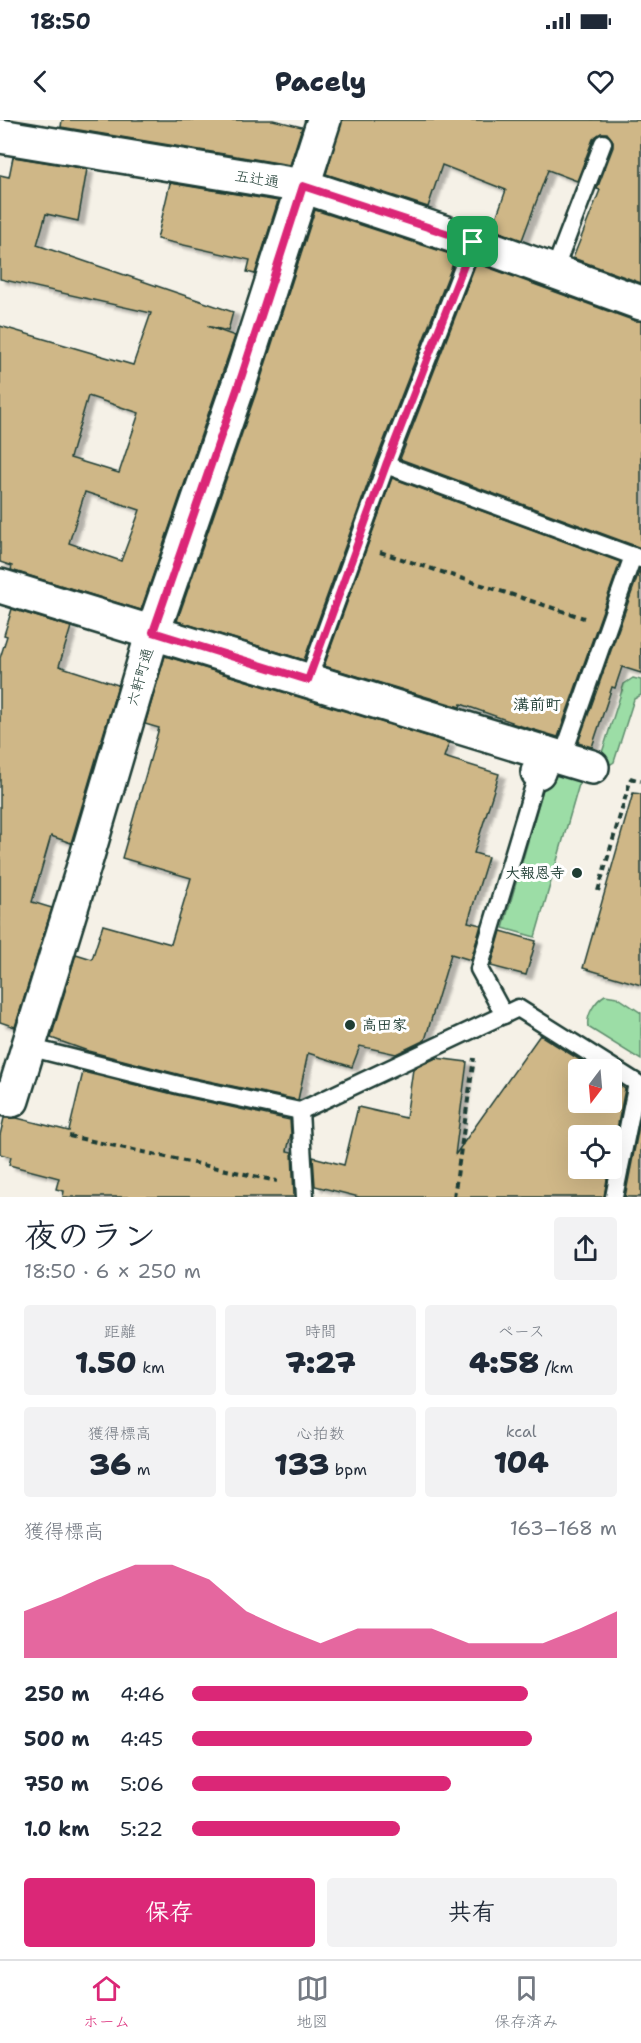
<!DOCTYPE html>
<html lang="ja">
<head>
<meta charset="utf-8">
<style>
	:root { --surface:#fff; --page:#f2f2f3; --text:#1f2937; --muted:#747a83; --line:#e0e1e3; --accent:#db2777 }
	body { margin:0; font-family:"Shantell Sans","Klee One",sans-serif; background:var(--page); color:var(--text); height:100vh; display:flex; flex-direction:column; font-size:22px; white-space:nowrap }
	* { box-sizing:border-box; margin:0 }
	p { font-size:20px; color:var(--muted) }
	.icon { flex:none; width:33px; height:33px; fill:none; stroke:currentColor; stroke-width:2; stroke-linecap:round; stroke-linejoin:round }
	.map { position:relative; height:1077px; overflow:hidden }
	.details { display:flex; flex-direction:column; background:var(--surface); flex:1 }
	.details>* { flex:none }
	.needle { width:39px; rotate:196deg }
	.controls { position:absolute; left:568px; top:939px; display:grid; gap:12px }
	.controls a { display:grid; place-items:center; width:54px; height:54px; border-radius:6px; background:var(--surface); box-shadow:0 6px 24px #0002; font-size:30px }
	.pin { position:absolute; display:grid; place-items:center; width:51px; height:51px; color:#fff; margin:-26px; border-radius:12px; box-shadow:0 3px 9px #0006 }
	.round { display:grid; place-items:center; flex:none; width:63px; height:63px; border-radius:6px; background:var(--page) }
	.summary { display:flex; align-items:center; justify-content:space-between; height:102px; padding:0 24px }
	h1 { font-size:33px; font-weight:800; line-height:45px }
	.metrics { display:grid; grid-template-columns:repeat(3,1fr); gap:9px; height:102px; padding:6px 24px }
	.metrics div { display:grid; align-content:center; border-radius:6px; background:var(--page); text-align:center }
	.metrics b { font-size:30px; font-weight:800 }
	.metrics small { font-size:16px; font-weight:400 }
	.metrics p { font-size:16px }
	.chart { height:168px; padding:12px 24px }
	.chart p { display:flex; justify-content:space-between }
	.chart svg { width:100%; height:108px; margin-top:6px; fill:var(--accent); opacity:.7 }
	.primary-button { display:flex; gap:12px; margin-top:auto; padding:12px 24px }
	.primary-button a { flex:1; height:69px; border-radius:6px; background:var(--accent); color:#fff; font-size:24px; font-weight:800; line-height:69px; text-align:center }
	.primary-button a+a { background:var(--page); color:var(--text) }
	ul { padding:0 24px; list-style:none; font-size:20px }
	li { display:grid; grid-template-columns:96px 72px 1fr; align-items:center; height:45px }
	li i { height:15px; border-radius:8px; background:var(--accent) }
	.status { display:flex; justify-content:space-between; align-items:center; height:42px; padding:0 30px; background:var(--surface); direction:ltr }
	.status svg { height:16px; fill:currentColor }
	header { display:flex; justify-content:space-between; align-items:center; height:78px; padding:0 24px; background:var(--surface); font-size:27px; font-weight:800 }
	.menu { display:flex; justify-content:space-around; align-items:center; height:84px; border-top:2px solid var(--line); background:var(--surface); font-size:16px; color:var(--muted) }
	.menu a { display:grid; justify-items:center; gap:3px }
	.menu .active { color:var(--accent) }
	.map>svg:first-child { display:block }
	.green { fill:#9cdda6; stroke:#5e8d6d; stroke-width:1.5 }
	.building { fill:#cfb787; stroke:#1f3d34; stroke-width:1.5; fill-rule:evenodd; filter:url(#shadow) }
	.lines { fill:none; stroke-linecap:round; stroke-linejoin:round }
	.lane-casing { stroke:#1f3d34; stroke-width:21 }
	.street-casing { stroke:#1f3d34; stroke-width:38 }
	.path { stroke:#1f3d34; stroke-width:4; stroke-dasharray:6 4.5; stroke-linecap:butt }
	.lane { stroke:#fff; stroke-width:16 }
	.street { stroke:#fff; stroke-width:33 }
	.route-casing { stroke:#fff; stroke-width:12 }
	.route { stroke:#db2777; stroke-width:8 }
	.poi-dot { fill:#1f3d34; stroke:#fff; stroke-width:2 }
	.labels { text-anchor:middle; stroke-width:6; stroke-linejoin:round; paint-order:stroke }
	.street-label { font-size:15px; fill:#1f3d34; stroke:#fff }
	.poi-label { font-size:15px; font-weight:bold; fill:#1f3d34; stroke:#fff; text-anchor:end }
	.neighbourhood-label { font-size:16px; font-weight:bold; fill:#1f3d34; stroke:#fff }
</style>
</head>
<body>
<div class="status"><b>18:50</b><svg viewBox="0 0 49 12"><path d="M0 12V9h3v3zM5 12V6h3v6zM10 12V3h3v9zM15 12V0h3v12zM26 1h20v11H26zM47 4h2v5h-2z"/></svg></div>
<header><svg class="icon" aria-label="back" viewBox="0 0 24 24"><path d="M15 5l-7 7 7 7"/></svg>Pacely<svg class="icon" aria-label="heart" viewBox="0 0 24 24"><path d="M12 20l-8-8c-3-5 5-10 8-4 3-6 11-1 8 4z"/></svg></header>
<div class="map">
<svg width="641" height="1077" viewBox="0 0 641 1077">
	<defs>
		<filter id="shadow"><feDropShadow dx="6" dy="4" stdDeviation="1.5" flood-color="#0004"/></filter>
	</defs>
	<rect width="100%" height="100%" fill="#f5f1e7"/>
	<filter id="ink" filterUnits="userSpaceOnUse"><feTurbulence type="fractalNoise" baseFrequency=".0167" numOctaves="2"/><feDisplacementMap in="SourceGraphic" scale="12" xChannelSelector="R" yChannelSelector="G"/><feConvolveMatrix kernelMatrix="1 2 1 2 8 2 1 2 1" color-interpolation-filters="sRGB"/></filter>
	<g filter="url(#ink)">
		<g class="green">
			<polygon points="633,558 641,560 641,575 634,579 614,642 611,644 602,642 600,639 624,564"/>
			<polygon points="548,652 580,661 535,817 503,808"/>
			<path d="M 605,875 L 617,877 L 641,893 L 641,940 L 588,907 C 586,895 595,881 605,875 Z"/>
		</g>
		<g class="building">
			<polygon points="62,0 273,0 302,7 290,45 61,7"/>
			<polygon points="342,0 641,0 641,163 573,138 600,70 597,69 613,27 613,21 607,13 601,13 593,19 577,61 548,50 522,120 492,109 506,70 442,45 428,87 326,54"/>
			<path d="M 13,37 L 87,49 L 78,101 L 46,94 L 37,125 L 233,192 L 228,211 L 207,206 L 235,216 L 141,490 L 11,450 L 12,446 L 0,442 L 0,206 L 133,245 L 151,193 L 0,159 L 0,55 L 9,57 ZM 88,276 L 139,293 L 119,353 L 70,338 ZM 85,372 L 140,390 L 121,441 L 69,423 Z"/>
			<polygon points="170,63 278,81 255,154 247,152 250,140 157,119"/>
			<polygon points="315,90 456,136 376,341 304,540 177,501 260,261"/>
			<polygon points="476,143 635,201 641,201 641,428 400,339"/>
			<polygon points="392,358 620,442 558,617 511,603 512,602 461,584 460,587 324,546"/>
			<polygon points="640,449 641,553 622,547 615,568 612,567 592,627 578,623"/>
			<polygon points="12,489 71,507 59,546 118,565 71,723 51,716 32,782 52,788 15,907 0,902 0,538 7,516 4,515"/>
			<polygon points="165,536 449,623 444,637 499,654 474,733 488,737 468,802 481,805 471,840 451,834 425,920 396,934 360,926 352,947 308,933 298,980 185,956 88,931 51,918 76,834 92,839 103,805 171,824 191,758 122,738 159,608 145,604"/>
			<polygon points="633,673 641,674 641,865 583,848"/>
			<polygon points="501,811 536,821 526,855 491,846"/>
			<polygon points="540,915 596,950 579,950 579,982 612,982 612,960 625,969 612,1034 612,1016 579,1016 579,1048 609,1048 604,1077 359,1077 315,1066 313,1037 344,1045 358,987 406,998 413,949 436,938 467,942 455,1035"/>
			<polygon points="83,952 181,976 290,1000 291,1014 287,1031 292,1032 294,1077 63,1077 64,1071 56,1069 59,1058 9,1045 11,1037 0,1034 0,1015 4,998 17,998 69,1011"/>
			<polygon points="641,996 641,1077 625,1077"/>
		</g>
		<g class="lines">
			<g class="lane-casing">
				<g id="lane">
					<polyline points="554,151 603,23"/>
					<polyline points="386,345 641,439"/>
					<polyline points="308,560 386,345 473,122"/>
					<polyline points="562,638 633,436"/>
					<polyline points="504,895 479,849 538,652"/>
					<polyline points="28,927 183,966 300,991 518,888 637,963 614,1077"/>
					<polyline points="300,991 305,1077"/>
				</g>
			</g>
			<g class="street-casing">
				<g id="street">
					<polyline points="0,16 303,66 473,122 641,183"/>
					<polyline points="0,466 545,633 538,652"/>
					<polyline points="545,633 592,647"/>
					<polyline points="0,978 12,980 87,736 153,512 242,255 324,0"/>
				</g>
			</g>
			<g class="path">
				<polyline points="380,432 584,498"/>
				<polyline points="630,658 641,661"/>
				<polyline points="598,771 631,658"/>
				<polyline points="69,1016 277,1061"/>
				<polyline points="454,1077 474,938"/>
			</g>
			<use href="#lane" class="lane"/>
			<use href="#street" class="street"/>
		</g>
	</g>
	<g class="lines" filter="url(#ink)">
		<g class="route-casing">
			<polygon id="route" points="303,66 473,122 386,345 308,560 153,512 242,255"/>
		</g>
		<use href="#route" class="route"/>
	</g>
	<g class="poi-dot">
		<circle cx="577" cy="753" r="6"/>
		<circle cx="350" cy="905" r="6"/>
	</g>
	<g class="labels">
		<g class="street-label">
			<text transform="translate(257 59) rotate(9)" y="5">五辻通</text>
			<text transform="translate(140 557) rotate(-74)" y="5">六軒町通</text>
		</g>
		<g class="poi-label">
			<text x="565" y="758">大報恩寺</text>
			<text x="362" y="910" text-anchor="start">高田家</text>
		</g>
		<g class="neighbourhood-label">
			<text x="537" y="590">溝前町</text>
		</g>
	</g>
</svg>
<div class="controls">
<a><svg class="needle" viewBox="-14 -14 28 28"><path d="M0-13l5 13h-10z" fill="#e53935"/><path d="M0 13l5-13h-10z" fill="#747a83"/></svg></a>
<a><svg class="icon" aria-label="locate" viewBox="0 0 24 24"><circle cx="12" cy="12" r="6"/><path d="M12 2v4M12 18v4M2 12h4M18 12h4"/></svg></a>
</div>
<div class="pin" style="left:473px;top:122px;background:#1e9e55"><svg class="icon" aria-label="arrive" viewBox="0 0 24 24"><path d="M6 21V4h12l-3 4 3 4H6"/></svg></div>
</div>
<section class="details">
<div class="summary"><div><h1>夜のラン</h1><p>18:50 · 6 × 250 m</p></div><a class="round"><svg class="icon" aria-label="share" viewBox="0 0 24 24"><path d="M12 15V3M7 8l5-5 5 5M5 13v7h14v-7"/></svg></a></div>
<div class="metrics">
<div><p>距離</p><b>1.50<small> km</small></b></div>
<div><p>時間</p><b>7:27</b></div>
<div><p>ペース</p><b>4:58<small> /km</small></b></div>
</div>
<div class="metrics">
<div><p>獲得標高</p><b>36<small> m</small></b></div>
<div><p>心拍数</p><b>133<small> bpm</small></b></div>
<div><p>kcal</p><b>104</b></div>
</div>
<div class="chart"><p><span>獲得標高</span>163–168 m</p>
<svg viewBox="0 0 160 44" preserveAspectRatio="none"><path d="M0 44V25L10 19L20 12L30 6L40 6L50 12L60 25L70 32L80 38L90 32L100 32L110 32L120 38L130 38L140 38L150 32L160 25V44z"/></svg>
</div>
<ul>
<li><b>250 m</b>4:46<i style="width:79%"></i></li>
<li><b>500 m</b>4:45<i style="width:80%"></i></li>
<li><b>750 m</b>5:06<i style="width:61%"></i></li>
<li><b>1.0 km</b>5:22<i style="width:49%"></i></li>
</ul>
<div class="primary-button"><a>保存</a><a>共有</a></div>
</section>
<nav class="menu">
<a class="active"><svg class="icon" aria-label="home" viewBox="0 0 24 24"><path d="M3 11l9-7 9 7M6 9v11h12V9"/></svg>ホーム</a>
<a><svg class="icon" aria-label="map" viewBox="0 0 24 24"><path d="M3 6l6-2 6 2 6-2v14l-6 2-6-2-6 2zM9 4v14M15 6v14"/></svg>地図</a>
<a><svg class="icon" aria-label="saved" viewBox="0 0 24 24"><path d="M7 4h10v16l-5-4-5 4z"/></svg>保存済み</a>
</nav>
</body>
</html>
